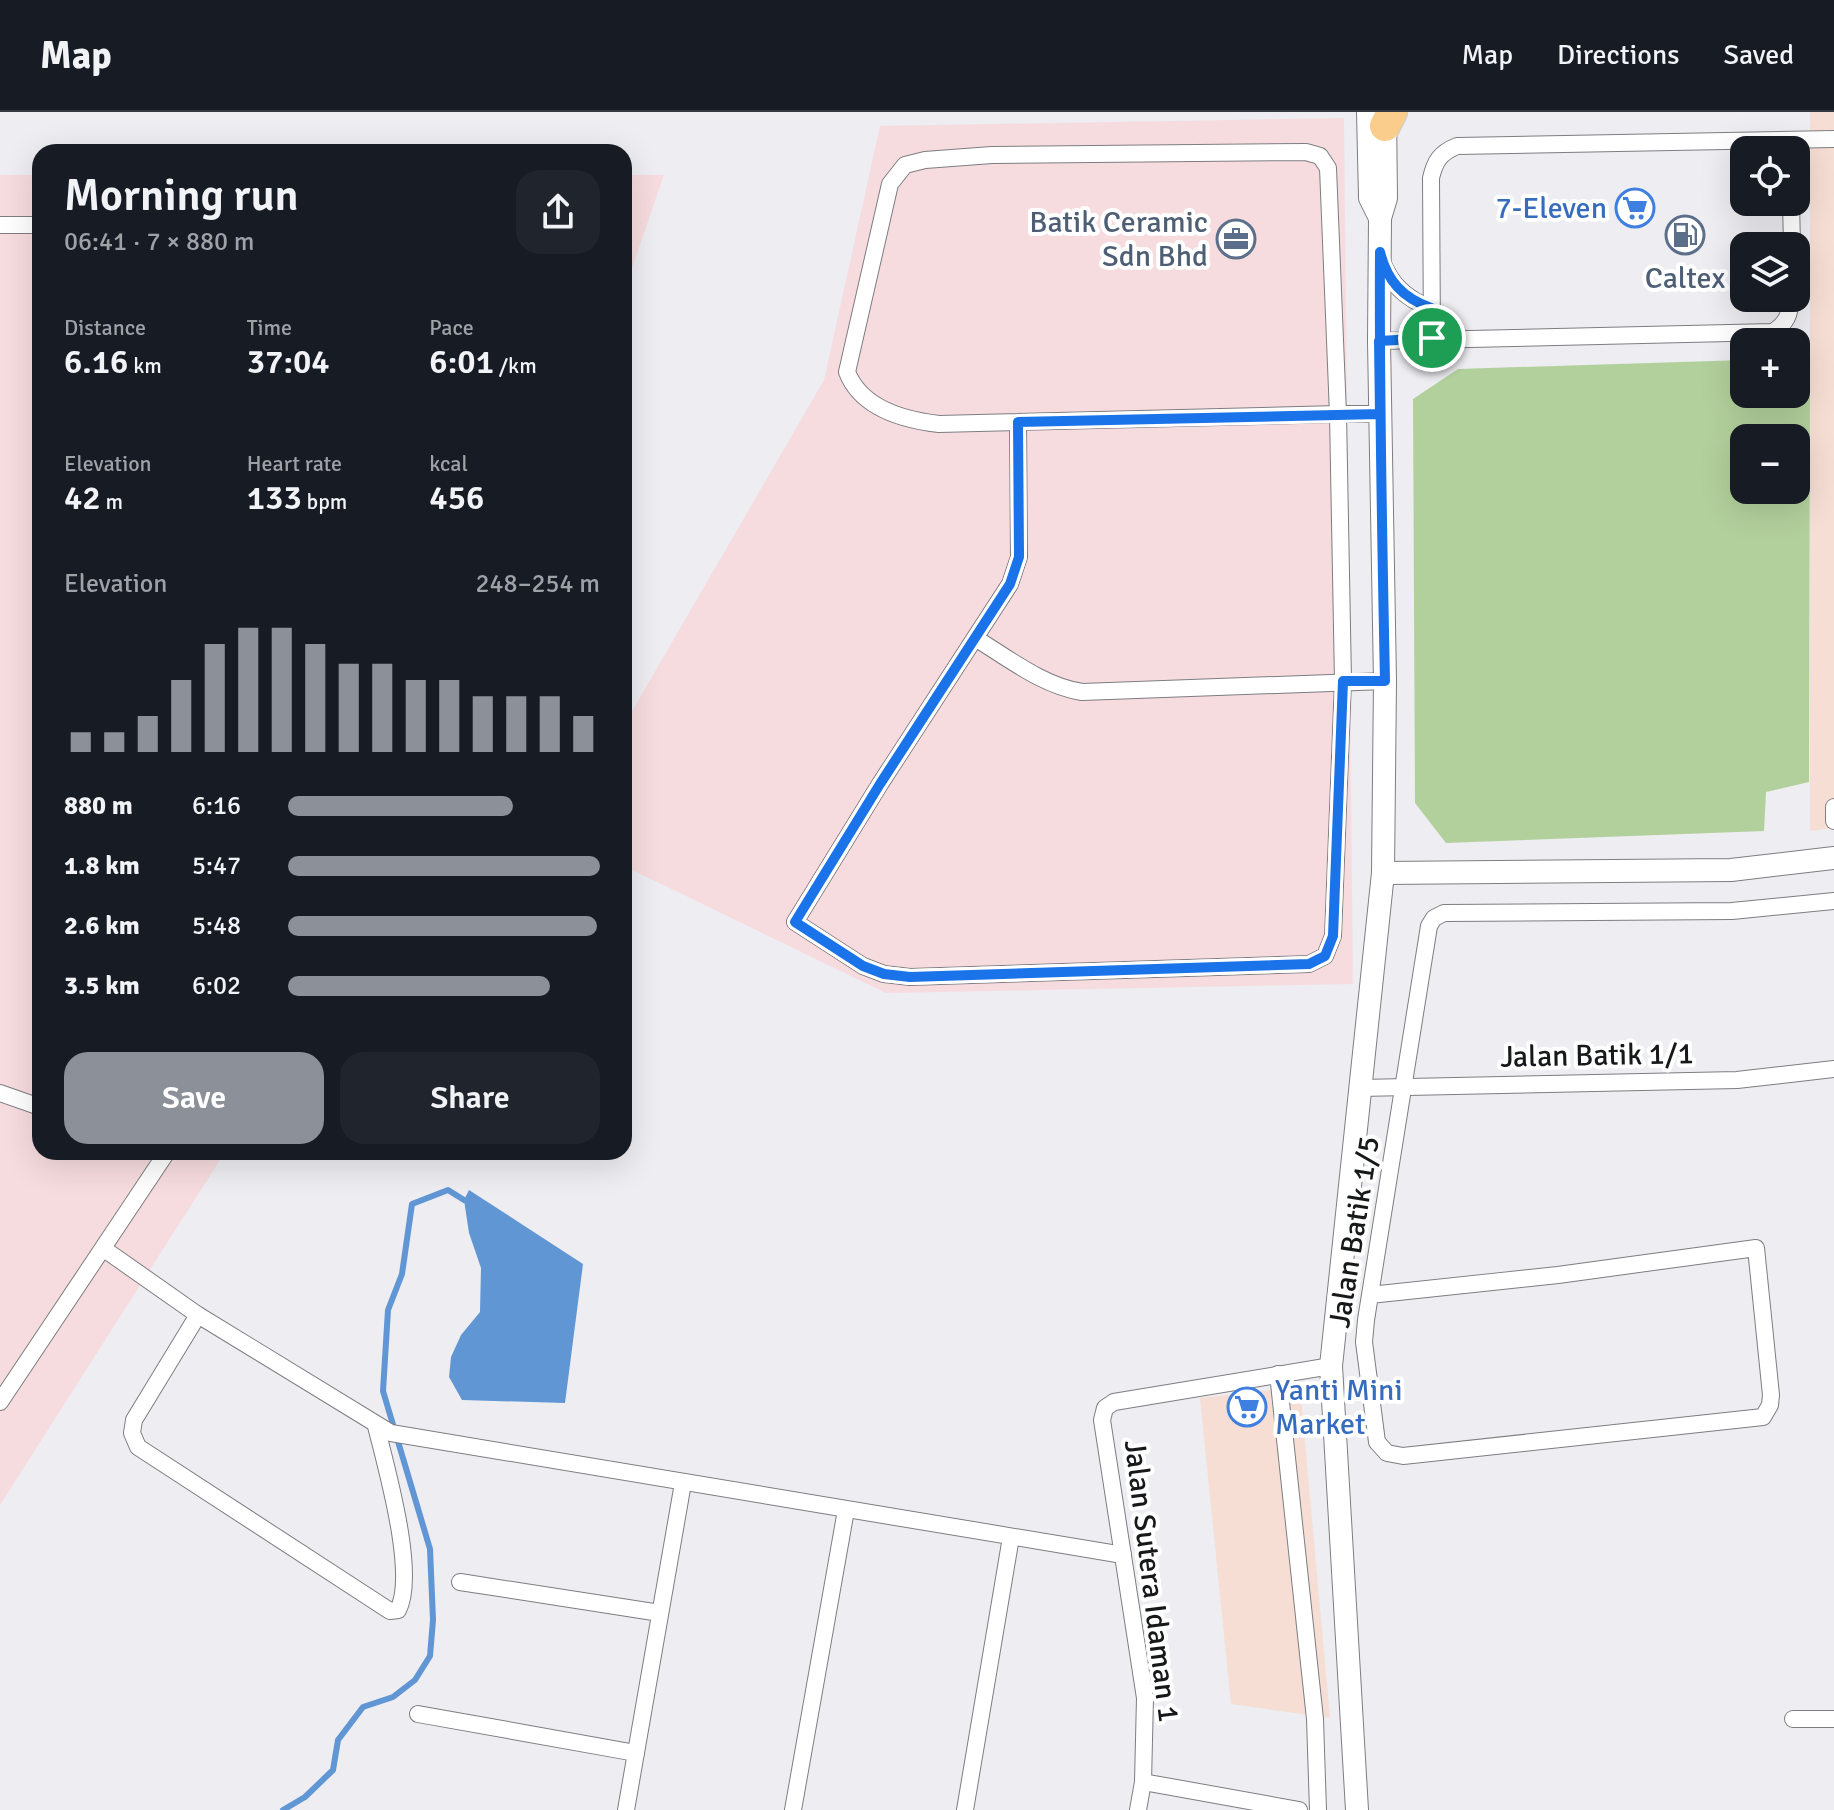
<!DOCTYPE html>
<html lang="en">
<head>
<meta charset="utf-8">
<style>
	:root { --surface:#171b24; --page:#20242c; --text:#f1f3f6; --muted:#9ea1a6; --line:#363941; --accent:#8c9099 }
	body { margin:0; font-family:Signika,sans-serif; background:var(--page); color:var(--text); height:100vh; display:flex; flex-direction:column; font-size:30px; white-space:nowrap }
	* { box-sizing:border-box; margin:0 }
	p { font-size:26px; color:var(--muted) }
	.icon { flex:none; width:44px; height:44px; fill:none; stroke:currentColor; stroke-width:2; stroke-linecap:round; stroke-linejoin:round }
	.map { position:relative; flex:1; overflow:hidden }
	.drawer { position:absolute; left:32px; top:32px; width:600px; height:1016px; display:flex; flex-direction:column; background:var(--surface); border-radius:24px; box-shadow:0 8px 32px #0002 }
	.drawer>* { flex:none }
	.buttons { position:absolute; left:1730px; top:24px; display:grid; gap:16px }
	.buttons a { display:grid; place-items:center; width:80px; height:80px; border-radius:16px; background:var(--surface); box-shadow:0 8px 32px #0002; font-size:40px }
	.pin { position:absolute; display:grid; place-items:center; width:68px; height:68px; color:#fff; margin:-34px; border:4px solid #fff; border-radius:50%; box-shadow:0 2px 8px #0007 }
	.round { display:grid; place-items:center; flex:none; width:84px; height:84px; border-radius:24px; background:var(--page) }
	.headline { display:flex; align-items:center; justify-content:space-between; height:136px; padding:0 32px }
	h1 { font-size:44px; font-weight:600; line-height:60px }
	.stats { display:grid; grid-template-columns:repeat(3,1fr); gap:12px; height:136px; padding:8px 32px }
	.stats div { display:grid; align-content:center }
	.stats b { font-size:34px; font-weight:600 }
	.stats small { font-size:22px; font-weight:400 }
	.stats p { font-size:22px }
	.chart { height:224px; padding:16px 32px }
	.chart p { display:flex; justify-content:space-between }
	.chart svg { width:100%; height:144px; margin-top:8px; stroke:var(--accent); stroke-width:6 }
	.button { display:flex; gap:16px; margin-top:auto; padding:16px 32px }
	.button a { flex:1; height:92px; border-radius:24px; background:var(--accent); color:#fff; font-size:32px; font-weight:600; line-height:92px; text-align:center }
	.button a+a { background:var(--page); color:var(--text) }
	ul { padding:0 32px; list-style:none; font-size:26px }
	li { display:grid; grid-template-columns:128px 96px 1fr; align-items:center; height:60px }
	li i { height:20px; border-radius:10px; background:var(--accent) }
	header { display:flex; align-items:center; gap:48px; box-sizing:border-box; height:112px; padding:0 40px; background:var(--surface); border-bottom:2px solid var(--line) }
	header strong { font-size:38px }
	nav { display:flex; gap:44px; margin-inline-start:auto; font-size:28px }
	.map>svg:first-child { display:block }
	.commercial { fill:#f6ded4 }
	.industrial { fill:#f7dcdf }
	.green { fill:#b2d09c; fill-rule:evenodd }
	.water { fill:#6196d5 }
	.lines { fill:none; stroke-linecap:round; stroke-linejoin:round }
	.stream { stroke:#6196d5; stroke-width:6 }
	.street-casing { stroke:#7d7d82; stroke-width:18 }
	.secondary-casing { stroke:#7d7d82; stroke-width:24 }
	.highway-casing { stroke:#ccc; stroke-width:32 }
	.street { stroke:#fff; stroke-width:16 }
	.secondary { stroke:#fff; stroke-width:22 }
	.highway { stroke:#fbcd8d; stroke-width:30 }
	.route-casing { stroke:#fff; stroke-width:16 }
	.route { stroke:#1a73e8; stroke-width:10 }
	.labels { text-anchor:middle; stroke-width:8; stroke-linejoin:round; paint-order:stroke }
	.shop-label { font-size:30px; fill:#366cbe; stroke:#fff; text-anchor:end }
	.service-label { font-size:30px; fill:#4e5e75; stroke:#fff; text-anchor:end }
	.street-label { font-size:30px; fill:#171819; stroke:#fff }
</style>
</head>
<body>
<header>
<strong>Map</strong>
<nav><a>Map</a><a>Directions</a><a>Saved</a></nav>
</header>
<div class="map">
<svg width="1834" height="1698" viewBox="0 0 1834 1698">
	<rect width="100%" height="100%" fill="#ededf2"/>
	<g class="commercial">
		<polygon points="1810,0 1834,0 1834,716 1810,719"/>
		<polygon points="1300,1275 1330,1606 1231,1592 1200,1286"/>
	</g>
	<g class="industrial">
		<polygon points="1344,6 1353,872 886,881 624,754 624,613 824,268 880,14"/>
		<polygon points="0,63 40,63 40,1040 225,1040 0,1393"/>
		<polygon points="624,63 664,63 624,179"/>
	</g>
	<path class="green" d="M 1810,245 L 1809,670 L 1766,680 L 1764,719 L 1446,731 L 1415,691 L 1413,287 L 1458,257 L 1744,248 L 1744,282 L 1796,282 L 1796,246 ZM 1744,326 L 1796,326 L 1796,378 L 1744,378 Z"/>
	<polygon class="water" points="469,1078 583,1152 565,1291 462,1288 449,1265 451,1245 461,1223 480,1200 481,1156 469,1121 464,1088"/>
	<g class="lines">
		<polyline class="stream" points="283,1698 305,1685 333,1658 338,1628 363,1595 393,1585 415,1568 430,1544 433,1508 430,1437 383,1279 388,1198 402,1162 412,1092 448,1078 464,1088"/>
		<g class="street-casing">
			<g id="street">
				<polyline points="1791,90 1792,134"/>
				<polyline points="0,113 40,113"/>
				<path d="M 1382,149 C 1391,174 1408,188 1431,196"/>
				<path d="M 1432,226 L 1431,66 C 1435,49 1440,41 1457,34 L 1834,27"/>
				<path d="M 1379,229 L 1773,220 C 1787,211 1790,202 1791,186"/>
				<path d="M 1018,310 L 1019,445 L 1010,472 L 880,672 L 795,810 L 863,854 L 884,862 L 910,865 L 1309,852 L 1325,844 L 1333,824 L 1343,569 L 1338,302 L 1328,56 L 1320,44 L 1306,40 L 992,43 L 925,48 L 905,53 L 890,72 L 847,260 C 861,296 904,308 939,312 L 1338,302 L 1380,302"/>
				<path d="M 975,526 C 1008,546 1043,574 1082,580 L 1385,569"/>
				<polyline points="1834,695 1834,709"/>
				<polyline points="1360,976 1737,968 1834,957"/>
				<polyline points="0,981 40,995"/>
				<polyline points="104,1137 198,1203 391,1321 1123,1443"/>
				<polyline points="1370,1183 1558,1163 1756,1136 1771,1283 1770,1293 1763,1305 1403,1344 1387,1341 1377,1330 1364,1230 1366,1208 1429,814 1434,806 1444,801 1732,799 1834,789"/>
				<path d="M 198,1203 L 134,1308 L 132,1321 L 138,1335 L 390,1499 L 398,1498 C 417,1462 386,1355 376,1314"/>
				<polyline points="1278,1262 1315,1607 1318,1698"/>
				<polyline points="0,1290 167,1040"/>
				<polyline points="460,1470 660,1501"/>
				<polyline points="418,1602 636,1641"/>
				<polyline points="1793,1607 1834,1607"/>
				<polyline points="1143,1670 1299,1698"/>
				<polyline points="626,1698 683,1371"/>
				<polyline points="793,1698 846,1398"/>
				<polyline points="965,1698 1011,1425"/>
				<polyline points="1138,1698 1143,1670 1145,1586 1102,1308 1105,1296 1114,1290 1331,1254"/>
			</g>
		</g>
		<g class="secondary-casing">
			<g id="secondary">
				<polyline points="1368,0 1370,86 1380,106"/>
				<polyline points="1383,761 1731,758 1834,746"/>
				<polyline points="1357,1698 1331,1254 1383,761 1385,569 1379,229 1380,106 1386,86 1385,0"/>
			</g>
		</g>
		<g class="highway-casing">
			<polyline id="highway" points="1385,14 1392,0"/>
		</g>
		<use href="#street" class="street"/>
		<use href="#secondary" class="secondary"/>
		<use href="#highway" class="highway"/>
	</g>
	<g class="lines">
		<g class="route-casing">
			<path id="route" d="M 1432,226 L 1379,229 L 1380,302 L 1018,310 L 1019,445 L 1010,472 L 880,672 L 795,810 L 863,854 L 884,862 L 910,865 L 1309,852 L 1325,844 L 1333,824 L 1343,569 L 1385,569 C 1382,426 1379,283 1380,140 C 1387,169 1403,186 1431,196 L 1432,226"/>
		</g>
		<use href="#route" class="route"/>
	</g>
	<defs>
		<g id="supermarket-ring" transform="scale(2)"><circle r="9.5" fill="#fff" stroke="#3f7fe0" stroke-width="1.5"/><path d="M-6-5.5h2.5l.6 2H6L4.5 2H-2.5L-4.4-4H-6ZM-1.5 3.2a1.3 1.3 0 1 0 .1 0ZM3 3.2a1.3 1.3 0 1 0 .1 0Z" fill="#3f7fe0"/></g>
		<g id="fuel-ring" transform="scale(2)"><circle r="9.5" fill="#fff" stroke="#5c6f8a" stroke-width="1.5"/><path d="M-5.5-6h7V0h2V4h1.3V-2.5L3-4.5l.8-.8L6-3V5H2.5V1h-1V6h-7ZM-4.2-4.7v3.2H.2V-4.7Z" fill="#5c6f8a"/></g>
		<g id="office-ring" transform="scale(2)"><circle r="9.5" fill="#fff" stroke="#5c6f8a" stroke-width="1.5"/><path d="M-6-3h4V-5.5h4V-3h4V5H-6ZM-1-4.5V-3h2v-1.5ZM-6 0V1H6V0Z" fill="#5c6f8a"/></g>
	</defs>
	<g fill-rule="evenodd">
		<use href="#supermarket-ring" x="1635" y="96"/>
		<use href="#fuel-ring" x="1685" y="123"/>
		<use href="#office-ring" x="1236" y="127"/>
		<use href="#supermarket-ring" x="1247" y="1295"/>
	</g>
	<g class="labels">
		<g class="shop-label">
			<text x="1607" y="106">7-Eleven</text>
			<text x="1275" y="1288" text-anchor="start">Yanti Mini<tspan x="1275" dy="34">Market</tspan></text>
		</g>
		<g class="service-label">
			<text x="1208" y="120">Batik Ceramic<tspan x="1208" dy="34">Sdn Bhd</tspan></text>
			<text x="1685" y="176" text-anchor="middle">Caltex</text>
		</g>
		<g class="street-label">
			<text transform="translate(1597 943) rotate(-1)" y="10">Jalan Batik 1/1</text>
			<text transform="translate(1354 1120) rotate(-81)" y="10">Jalan Batik 1/5</text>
			<text transform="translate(1152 1469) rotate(83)" y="10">Jalan Sutera Idaman 1</text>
		</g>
	</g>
</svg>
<div class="buttons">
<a><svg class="icon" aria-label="locate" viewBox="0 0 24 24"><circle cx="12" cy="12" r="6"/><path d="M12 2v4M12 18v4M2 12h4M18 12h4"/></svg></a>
<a><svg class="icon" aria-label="layers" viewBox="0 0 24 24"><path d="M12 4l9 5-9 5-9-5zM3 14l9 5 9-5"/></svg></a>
<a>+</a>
<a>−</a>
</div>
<div class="pin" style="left:1432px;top:226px;background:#1e9e55"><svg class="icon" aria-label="arrive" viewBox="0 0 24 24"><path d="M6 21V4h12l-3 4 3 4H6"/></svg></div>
<section class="drawer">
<div class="headline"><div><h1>Morning run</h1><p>06:41 · 7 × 880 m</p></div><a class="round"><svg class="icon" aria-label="share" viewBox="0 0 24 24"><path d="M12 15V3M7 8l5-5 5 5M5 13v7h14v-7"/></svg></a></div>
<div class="stats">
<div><p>Distance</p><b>6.16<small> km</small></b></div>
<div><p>Time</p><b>37:04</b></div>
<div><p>Pace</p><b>6:01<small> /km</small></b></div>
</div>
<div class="stats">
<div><p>Elevation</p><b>42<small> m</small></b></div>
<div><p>Heart rate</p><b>133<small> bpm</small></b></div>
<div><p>kcal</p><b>456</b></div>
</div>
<div class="chart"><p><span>Elevation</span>248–254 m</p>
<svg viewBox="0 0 160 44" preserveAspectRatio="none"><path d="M5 44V38M15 44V38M25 44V33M35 44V22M45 44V11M55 44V6M65 44V6M75 44V11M85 44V17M95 44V17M105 44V22M115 44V22M125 44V27M135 44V27M145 44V27M155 44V33"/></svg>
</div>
<ul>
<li><b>880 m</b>6:16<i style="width:72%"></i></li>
<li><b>1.8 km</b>5:47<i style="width:100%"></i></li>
<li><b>2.6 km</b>5:48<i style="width:99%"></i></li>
<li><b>3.5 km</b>6:02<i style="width:84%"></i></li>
</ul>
<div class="button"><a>Save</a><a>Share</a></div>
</section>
</div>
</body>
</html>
